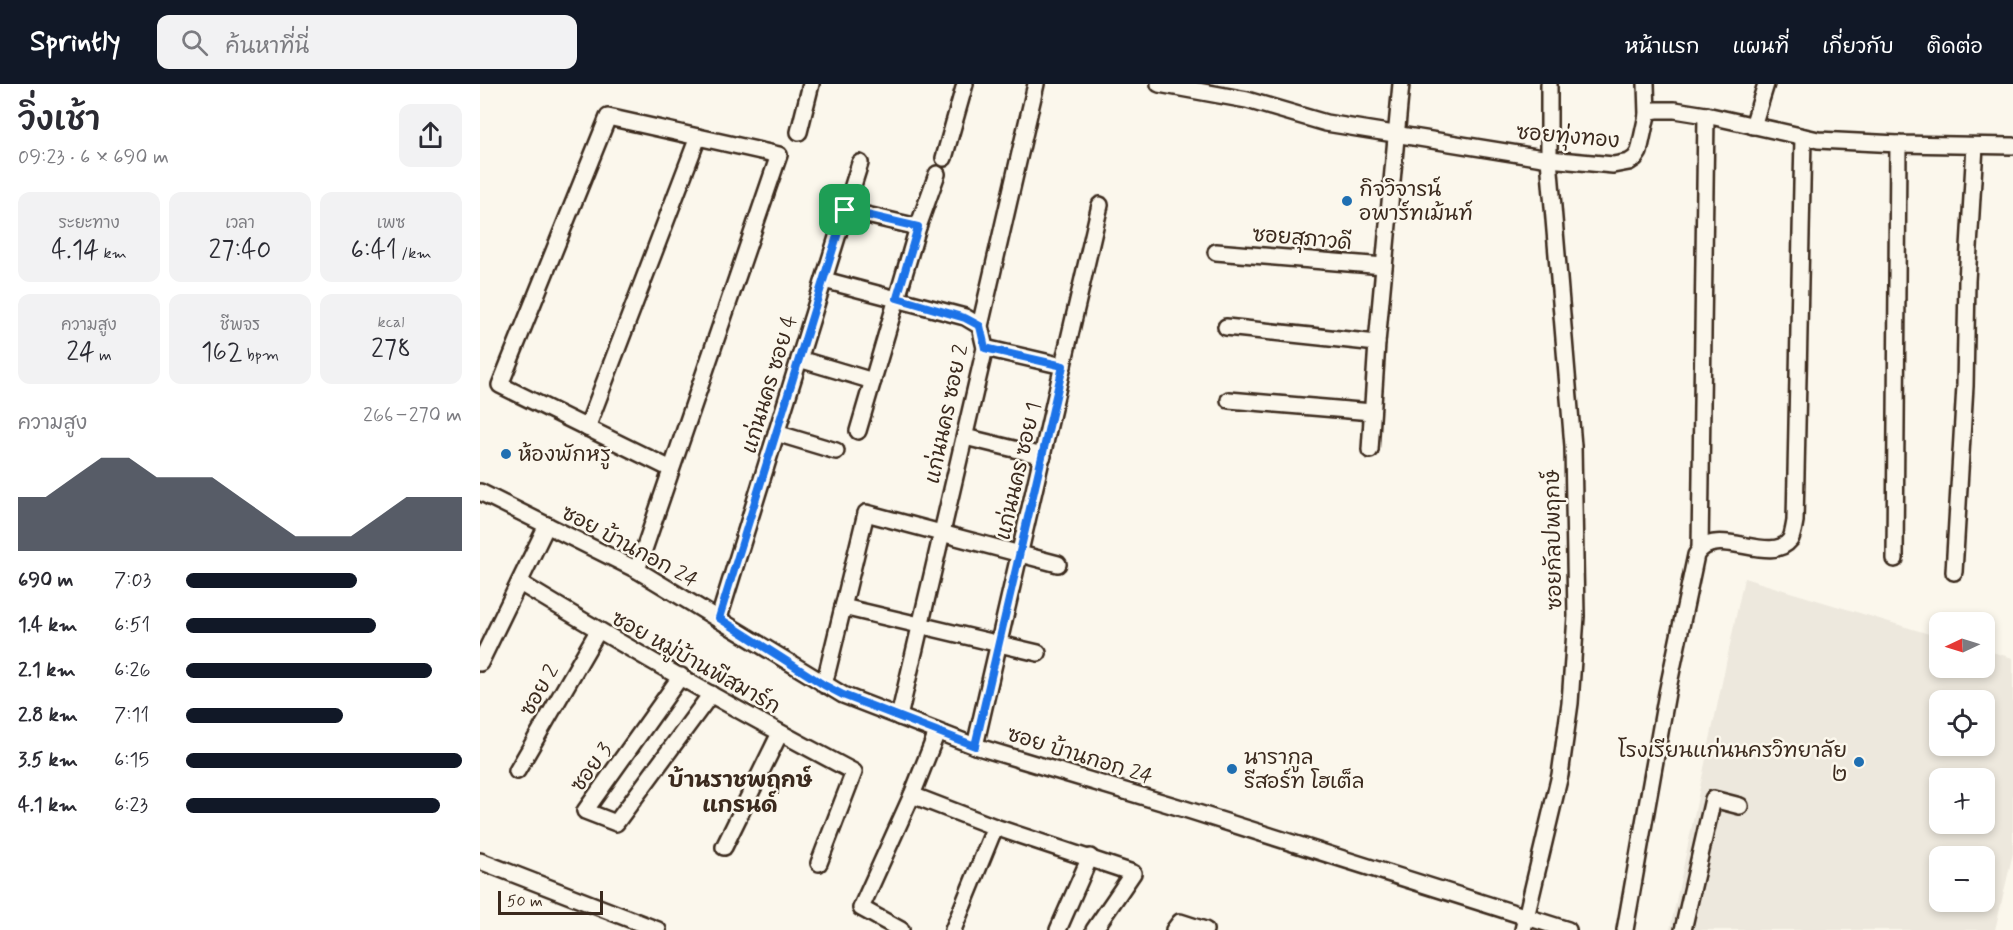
<!DOCTYPE html>
<html lang="th">
<head>
<meta charset="utf-8">
<style>
	:root { --surface:#fff; --page:#f2f2f3; --text:#2b2b33; --muted:#7c7c81; --accent:#111827 }
	body { margin:0; font-family:Mynerve,"Playpen Sans Thai",sans-serif; background:var(--page); color:var(--text); height:100vh; display:flex; flex-direction:column; font-size:22px; white-space:nowrap }
	* { box-sizing:border-box; margin:0 }
	p { font-size:20px; color:var(--muted) }
	.icon { flex:none; width:33px; height:33px; fill:none; stroke:currentColor; stroke-width:2; stroke-linecap:round; stroke-linejoin:round }
	.map { position:relative; flex:1; overflow:hidden }
	.drawer { display:flex; flex-direction:column; background:var(--surface); width:480px }
	.drawer>* { flex:none }
	.needle { width:39px; rotate:266deg }
	.tools { position:absolute; left:1449px; top:528px; display:grid; gap:12px }
	.tools a { display:grid; place-items:center; width:66px; height:66px; border-radius:12px; background:var(--surface); box-shadow:0 3px 9px #0003; font-size:30px }
	.scale { position:absolute; left:18px; bottom:15px; width:105px; box-sizing:border-box; padding-left:6px; border:3px solid #3b2a1e; border-top:0; font-size:16px; line-height:21px; white-space:nowrap; color:#3b2a1e; -webkit-text-stroke:4px #fbf7ec; paint-order:stroke }
	.pin { position:absolute; display:grid; place-items:center; width:51px; height:51px; color:#fff; margin:-26px; border-radius:12px; box-shadow:0 3px 9px #0006 }
	.round { display:grid; place-items:center; flex:none; width:63px; height:63px; border-radius:12px; background:var(--page) }
	.headline { display:flex; align-items:center; justify-content:space-between; height:102px; padding:0 18px }
	h1 { font-size:33px; font-weight:600; line-height:45px }
	.stats { display:grid; grid-template-columns:repeat(3,1fr); gap:9px; height:102px; padding:6px 18px }
	.stats div { display:grid; align-content:center; border-radius:12px; background:var(--page); text-align:center }
	.stats b { font-size:26px; font-weight:600 }
	.stats small { font-size:16px; font-weight:400 }
	.stats p { font-size:16px }
	.chart { height:168px; padding:12px 18px }
	.chart p { display:flex; justify-content:space-between }
	.chart svg { width:100%; height:108px; margin-top:6px; fill:var(--accent); opacity:.7 }
	ul { padding:0 18px; list-style:none; font-size:20px }
	li { display:grid; grid-template-columns:96px 72px 1fr; align-items:center; height:45px }
	li i { height:15px; border-radius:8px; background:var(--accent) }
	header { display:flex; align-items:center; gap:36px; box-sizing:border-box; height:84px; padding:0 30px; background:var(--accent); color:#fff }
	header strong { font-size:28px }
	nav { display:flex; gap:33px; margin-inline-start:auto; font-size:21px }
	.search { width:420px; height:54px; background:var(--page); display:flex; align-items:center; gap:15px; box-sizing:border-box; padding:0 21px; border-radius:12px; color:var(--muted); font-size:22px }
	main { display:flex; flex:1; min-height:0 }
	.map>svg:first-child { display:block }
	.built { fill:#ede8dd; fill-rule:evenodd }
	.lines { fill:none; stroke-linecap:round; stroke-linejoin:round }
	.street-casing { stroke:#3b2a1e; stroke-width:20 }
	.street { stroke:#fbf7ec; stroke-width:15 }
	.route-casing { stroke:#fff; stroke-width:12 }
	.route { stroke:#1a73e8; stroke-width:8 }
	.poi-dot { fill:#1f6fb2; stroke:#fbf7ec; stroke-width:2 }
	.labels { text-anchor:middle; stroke-width:5; stroke-linejoin:round; paint-order:stroke }
	.street-label { font-size:21px; fill:#3b2a1e; stroke:#fbf7ec }
	.poi-label { font-size:21px; fill:#3b2a1e; stroke:#fbf7ec; text-anchor:start }
	.neighbourhood-label { font-size:22px; font-weight:bold; fill:#3b2a1e; stroke:#fbf7ec }
</style>
</head>
<body>
<header>
<strong>Sprintly</strong>
<div class="search"><svg class="icon" aria-label="search" viewBox="0 0 24 24"><circle cx="10" cy="10" r="6"/><path d="M15 15l6 6"/></svg>ค้นหาที่นี่</div>
<nav><a>หน้าแรก</a><a>แผนที่</a><a>เกี่ยวกับ</a><a>ติดต่อ</a></nav>
</header>
<main>
<section class="drawer">
<div class="headline"><div><h1>วิ่งเช้า</h1><p>09:23 · 6 × 690 m</p></div><a class="round"><svg class="icon" aria-label="share" viewBox="0 0 24 24"><path d="M12 15V3M7 8l5-5 5 5M5 13v7h14v-7"/></svg></a></div>
<div class="stats">
<div><p>ระยะทาง</p><b>4.14<small> km</small></b></div>
<div><p>เวลา</p><b>27:40</b></div>
<div><p>เพซ</p><b>6:41<small> /km</small></b></div>
</div>
<div class="stats">
<div><p>ความสูง</p><b>24<small> m</small></b></div>
<div><p>ชีพจร</p><b>162<small> bpm</small></b></div>
<div><p>kcal</p><b>278</b></div>
</div>
<div class="chart"><p><span>ความสูง</span>266–270 m</p>
<svg viewBox="0 0 160 44" preserveAspectRatio="none"><path d="M0 44V22L10 22L20 14L30 6L40 6L50 14L60 14L70 14L80 22L90 30L100 38L110 38L120 38L130 30L140 22L150 22L160 22V44z"/></svg>
</div>
<ul>
<li><b>690 m</b>7:03<i style="width:62%"></i></li>
<li><b>1.4 km</b>6:51<i style="width:69%"></i></li>
<li><b>2.1 km</b>6:26<i style="width:89%"></i></li>
<li><b>2.8 km</b>7:11<i style="width:57%"></i></li>
<li><b>3.5 km</b>6:15<i style="width:100%"></i></li>
<li><b>4.1 km</b>6:23<i style="width:92%"></i></li>
</ul>
</section>
<div class="map">
<svg width="1533" height="846" viewBox="0 0 1533 846">
	<rect width="100%" height="100%" fill="#fbf7ec"/>
	<filter id="ink" filterUnits="userSpaceOnUse"><feTurbulence type="fractalNoise" baseFrequency=".0167" numOctaves="2"/><feDisplacementMap in="SourceGraphic" scale="12" xChannelSelector="R" yChannelSelector="G"/><feConvolveMatrix kernelMatrix="1 2 1 2 8 2 1 2 1" color-interpolation-filters="sRGB"/></filter>
	<g filter="url(#ink)">
		<path class="built" d="M 1264,494 L 1459,553 L 1460,584 L 1504,584 L 1505,566 L 1533,574 L 1533,769 L 1515,846 L 1190,846 ZM 1460,616 L 1504,616 L 1504,662 L 1460,662 ZM 1460,694 L 1504,694 L 1504,740 L 1460,740 ZM 1460,772 L 1504,772 L 1504,818 L 1460,818 Z"/>
		<g class="lines">
			<g class="street-casing">
				<g id="street">
					<polyline points="679,0 767,16 846,39 1069,75 1133,81 1149,78 1155,74 1159,68 1167,31 1171,27 1177,26 1195,26 1226,31 1338,56 1418,60 1533,62"/>
					<polyline points="1166,0 1167,31"/>
					<polyline points="1273,42 1286,0"/>
					<polyline points="319,48 331,0"/>
					<polyline points="464,74 485,0"/>
					<polyline points="365,126 438,143"/>
					<polyline points="736,168 904,182"/>
					<polyline points="344,196 485,233 500,242"/>
					<polyline points="746,243 897,259"/>
					<polyline points="505,264 583,282"/>
					<polyline points="319,275 393,297"/>
					<polyline points="749,316 892,328"/>
					<polyline points="107,344 218,53"/>
					<polyline points="378,347 438,143 457,90"/>
					<polyline points="296,349 356,367"/>
					<polyline points="485,353 563,372"/>
					<polyline points="890,366 897,259 921,0"/>
					<polyline points="0,408 157,486 363,611 495,662 708,726 1088,846"/>
					<polyline points="1220,465 1226,31"/>
					<polyline points="1415,475 1418,60"/>
					<polyline points="157,486 299,71 128,33 20,301 191,385"/>
					<polyline points="1474,488 1485,302 1487,197 1495,62"/>
					<path d="M 40,499 C 149,565 261,629 374,688 L 339,779"/>
					<polyline points="363,523 558,569"/>
					<polyline points="239,534 380,79"/>
					<polyline points="0,579 67,441"/>
					<polyline points="201,592 105,727 136,739 231,610"/>
					<polyline points="344,601 386,429 578,480"/>
					<polyline points="419,633 505,264 500,242 556,0"/>
					<polyline points="495,662 620,121"/>
					<polyline points="37,687 118,547"/>
					<polyline points="432,711 515,743 653,789 614,846"/>
					<polyline points="244,763 300,649"/>
					<polyline points="0,777 178,846"/>
					<polyline points="421,846 381,824 432,711 457,648"/>
					<polyline points="473,846 515,743"/>
					<polyline points="578,846 610,773"/>
					<polyline points="694,846 700,838 725,846"/>
					<polyline points="1043,846 1080,691 1090,619 1096,532 1093,362 1069,75 1069,0"/>
					<path d="M 1145,846 L 1187,609 L 1216,471 C 1235,439 1290,482 1310,456 C 1313,451 1314,442 1315,437 L 1323,53"/>
					<polyline points="1203,846 1233,715 1260,722"/>
				</g>
			</g>
			<use href="#street" class="street"/>
		</g>
	</g>
	<g class="lines" filter="url(#ink)">
		<g class="route-casing">
			<polygon id="route" points="365,126 438,143 417,214 485,234 500,242 505,264 583,282 495,662 363,611 344,601 239,534"/>
		</g>
		<use href="#route" class="route"/>
	</g>
	<g class="poi-dot">
		<circle cx="867" cy="117" r="6"/>
		<circle cx="26" cy="370" r="6"/>
		<circle cx="1379" cy="678" r="6"/>
		<circle cx="752" cy="685" r="6"/>
	</g>
	<g class="labels">
		<g class="street-label">
			<text transform="translate(1088 52) rotate(5)" y="7">ซอยทุ่งทอง</text>
			<text transform="translate(822 154) rotate(5)" y="7">ซอยสุภาวดี</text>
			<text transform="translate(289 300) rotate(-73)" y="7">แก่นนคร ซอย 4</text>
			<text transform="translate(466 330) rotate(-78)" y="7">แก่นนคร ซอย 2</text>
			<text transform="translate(538 387) rotate(-77)" y="7">แก่นนคร ซอย 1</text>
			<text transform="translate(1073 456) rotate(-91)" y="7">ซอยกัลปพฤกษ์</text>
			<text transform="translate(150 462) rotate(28)" y="7">ซอย บ้านกอก 24</text>
			<text transform="translate(216 578) rotate(29)" y="7">ซอย หมู่บ้านพีสมาร์ก</text>
			<text transform="translate(59 606) rotate(-60)" y="7">ซอย 2</text>
			<text transform="translate(600 671) rotate(17)" y="7">ซอย บ้านกอก 24</text>
			<text transform="translate(111 683) rotate(-54)" y="7">ซอย 3</text>
		</g>
		<g class="poi-label">
			<text x="879" y="112">กิจวิจารน์<tspan x="879" dy="24">อพาร์ทเม้นท์</tspan></text>
			<text x="38" y="377">ห้องพักหรู</text>
			<text x="1367" y="673" text-anchor="end">โรงเรียนแก่นนครวิทยาลัย<tspan x="1367" dy="24">๒</tspan></text>
			<text x="764" y="680">นารากูล<tspan x="764" dy="24">รีสอร์ท โฮเต็ล</tspan></text>
		</g>
		<g class="neighbourhood-label">
			<text x="260" y="703">บ้านราชพฤกษ์<tspan x="260" dy="25">แกรนด์</tspan></text>
		</g>
	</g>
</svg>
<div class="tools">
<a><svg class="needle" viewBox="-14 -14 28 28"><path d="M0-13l5 13h-10z" fill="#e53935"/><path d="M0 13l5-13h-10z" fill="#7c7c81"/></svg></a>
<a><svg class="icon" aria-label="locate" viewBox="0 0 24 24"><circle cx="12" cy="12" r="6"/><path d="M12 2v4M12 18v4M2 12h4M18 12h4"/></svg></a>
<a>+</a>
<a>−</a>
</div>
<div class="scale">50 m</div>
<div class="pin" style="left:365px;top:126px;background:#1e9e55"><svg class="icon" aria-label="arrive" viewBox="0 0 24 24"><path d="M6 21V4h12l-3 4 3 4H6"/></svg></div>
</div>
</main>
</body>
</html>
